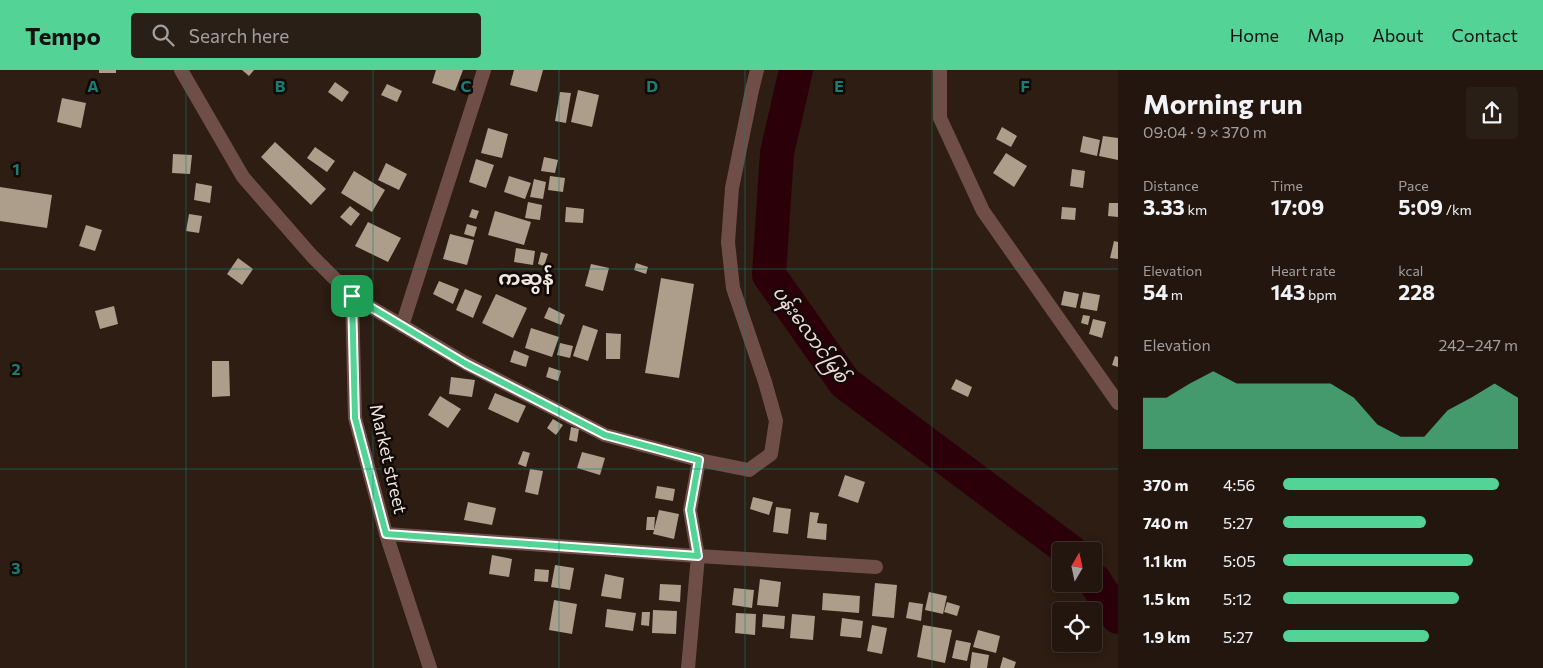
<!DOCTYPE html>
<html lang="en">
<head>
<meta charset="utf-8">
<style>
	:root { --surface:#22160e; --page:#2a1f17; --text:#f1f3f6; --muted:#a29f9e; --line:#3f352e; --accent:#53d396 }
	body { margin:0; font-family:Commissioner,"Noto Sans Myanmar",sans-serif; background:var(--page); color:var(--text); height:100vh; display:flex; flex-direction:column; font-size:19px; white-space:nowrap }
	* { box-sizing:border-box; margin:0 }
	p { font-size:16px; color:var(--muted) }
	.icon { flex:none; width:28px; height:28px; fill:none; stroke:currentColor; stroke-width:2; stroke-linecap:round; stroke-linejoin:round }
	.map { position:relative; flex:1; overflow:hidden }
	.sheet { display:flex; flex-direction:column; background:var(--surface); width:425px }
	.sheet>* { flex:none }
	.needle { width:32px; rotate:9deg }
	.buttons { position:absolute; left:1052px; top:472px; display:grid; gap:10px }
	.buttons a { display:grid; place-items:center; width:50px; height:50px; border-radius:5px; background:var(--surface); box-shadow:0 2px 12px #0003,0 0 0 1px var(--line); font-size:25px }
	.pin { position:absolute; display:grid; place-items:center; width:42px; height:42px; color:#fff; margin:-21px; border-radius:10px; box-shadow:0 2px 8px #0006 }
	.round { display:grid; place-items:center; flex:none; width:52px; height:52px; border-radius:5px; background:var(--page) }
	.summary { display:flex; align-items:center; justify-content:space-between; height:85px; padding:0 25px }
	h1 { font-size:28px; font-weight:700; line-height:38px }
	.stats { display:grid; grid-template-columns:repeat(3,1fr); gap:8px; height:85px; padding:5px 25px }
	.stats div { display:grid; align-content:center }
	.stats b { font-size:21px; font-weight:700 }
	.stats small { font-size:14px; font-weight:400 }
	.stats p { font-size:14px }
	.chart { height:140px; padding:10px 25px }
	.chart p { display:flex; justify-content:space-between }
	.chart svg { width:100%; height:90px; margin-top:5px; fill:var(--accent); opacity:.7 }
	ul { padding:0 25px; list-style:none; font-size:16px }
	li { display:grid; grid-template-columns:80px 60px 1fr; align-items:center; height:38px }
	li i { height:12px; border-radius:6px; background:var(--accent) }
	header { display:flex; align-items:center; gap:30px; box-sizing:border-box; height:70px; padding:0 25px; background:var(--accent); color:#111 }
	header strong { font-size:24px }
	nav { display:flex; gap:28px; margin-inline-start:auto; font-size:18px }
	.search { width:350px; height:45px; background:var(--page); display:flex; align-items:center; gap:12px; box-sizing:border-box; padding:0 18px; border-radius:5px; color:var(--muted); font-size:19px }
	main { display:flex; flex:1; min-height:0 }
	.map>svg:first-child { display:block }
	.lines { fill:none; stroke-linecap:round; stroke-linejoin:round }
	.river { stroke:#2c0009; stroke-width:34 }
	.building { fill:#ac9e8b }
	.minor { stroke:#6f4e48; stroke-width:14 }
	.route-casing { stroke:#fff; stroke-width:10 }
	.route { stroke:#53d396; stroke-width:6 }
	.grid { fill:none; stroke:#1a7c74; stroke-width:1; stroke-opacity:0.55 }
	.labels { text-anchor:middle; stroke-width:5; stroke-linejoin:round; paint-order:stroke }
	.street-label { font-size:18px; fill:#f2e7e0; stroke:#100905 }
	.water-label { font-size:19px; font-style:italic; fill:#f1d9dc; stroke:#100905 }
	.quarter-label { font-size:20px; font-weight:bold; fill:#f2e7e0; stroke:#100905 }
	.grid-label { font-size:16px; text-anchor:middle; font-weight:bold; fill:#1a7c74; stroke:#100905; stroke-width:5; stroke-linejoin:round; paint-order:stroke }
</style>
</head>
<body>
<header>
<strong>Tempo</strong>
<div class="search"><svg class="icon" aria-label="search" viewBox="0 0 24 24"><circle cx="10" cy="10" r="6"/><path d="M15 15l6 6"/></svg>Search here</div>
<nav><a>Home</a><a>Map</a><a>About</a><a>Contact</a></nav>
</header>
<main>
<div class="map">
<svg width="1118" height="598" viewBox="0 0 1118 598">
	<rect width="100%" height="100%" fill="#2d1d13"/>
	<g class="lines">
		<g class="river">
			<polyline points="796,0 777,83 769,205 845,313 1070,481"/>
			<polyline points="1094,510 1118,547"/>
		</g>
	</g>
	<g class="building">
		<rect x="99" y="0" width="17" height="3"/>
		<polygon points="242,0 254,0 249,6"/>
		<polygon points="436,0 463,0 455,21 432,13"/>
		<polygon points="514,0 543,0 537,22 510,15"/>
		<polygon points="335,12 349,22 342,32 328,22"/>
		<polygon points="387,14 402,21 397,32 381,25"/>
		<polygon points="578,20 599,25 592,57 571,52"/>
		<polygon points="560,22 571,23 566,53 555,51"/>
		<polygon points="62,28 86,33 81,58 57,52"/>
		<polygon points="1002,57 1017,66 1011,77 996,69"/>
		<polygon points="488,58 508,64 502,88 481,83"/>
		<polygon points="1083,66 1100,70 1097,86 1080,82"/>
		<polygon points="1103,66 1118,68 1118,90 1099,86"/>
		<polygon points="275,72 326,119 311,135 261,87"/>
		<polygon points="315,77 335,91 327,102 307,88"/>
		<polygon points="1006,83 1027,96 1014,117 993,103"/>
		<polygon points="173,84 192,85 190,104 172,103"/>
		<polygon points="544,87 558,90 555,103 541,101"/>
		<polygon points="476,89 494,95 486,118 469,112"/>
		<polygon points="386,93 407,104 399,120 378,110"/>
		<polygon points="1072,99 1085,101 1083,118 1070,116"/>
		<polygon points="354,101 385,120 372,142 341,123"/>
		<polygon points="509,106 531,113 525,129 504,122"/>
		<polygon points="550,106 565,108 563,122 548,120"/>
		<polygon points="534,109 546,112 543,129 530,127"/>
		<polygon points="196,113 212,116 210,133 194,130"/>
		<polygon points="0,117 52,125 47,158 0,151"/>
		<polygon points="528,132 542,135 540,150 525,148"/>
		<polygon points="1109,133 1118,133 1118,147 1108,146"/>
		<polygon points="350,136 360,144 351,156 340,147"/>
		<polygon points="566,137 584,139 583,153 565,152"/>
		<polygon points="1062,137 1076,138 1075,150 1061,149"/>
		<polygon points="472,139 479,141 476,149 469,147"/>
		<polygon points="495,141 531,152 524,175 488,165"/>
		<polygon points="189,144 202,146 199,163 186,161"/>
		<polygon points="368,152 401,168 388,192 355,176"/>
		<polygon points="467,154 477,157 474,167 464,164"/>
		<polygon points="86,155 102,160 95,181 79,176"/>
		<polygon points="450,164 474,170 467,195 443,189"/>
		<polygon points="1114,171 1118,172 1118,189 1110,188"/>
		<polygon points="516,178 535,181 533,195 514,192"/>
		<polygon points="541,182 548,184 544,196 538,194"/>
		<polygon points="238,188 253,199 242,215 227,204"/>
		<polygon points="636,193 648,197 646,204 634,200"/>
		<polygon points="591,194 609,198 603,221 585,216"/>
		<polygon points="661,208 694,214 679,308 645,303"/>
		<polygon points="439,211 459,219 453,234 433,224"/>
		<polygon points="465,219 482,226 473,248 456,240"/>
		<polygon points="1064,221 1079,224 1076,238 1061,235"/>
		<polygon points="1083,222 1100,225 1097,241 1080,238"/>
		<polygon points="496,224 527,238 513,268 482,253"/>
		<polygon points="114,236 118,254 100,259 95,241"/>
		<polygon points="549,237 565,245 561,255 544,248"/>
		<polygon points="1083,245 1090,246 1088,255 1081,253"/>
		<polygon points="1093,249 1106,252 1102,268 1089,264"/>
		<polygon points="583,255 598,260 588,291 573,286"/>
		<polygon points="531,258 559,267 552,287 525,278"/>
		<polygon points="606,263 621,264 620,289 606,289"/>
		<polygon points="560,273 573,276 570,288 557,285"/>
		<polygon points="514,280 529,286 526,297 510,292"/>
		<polygon points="1115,286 1118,287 1118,297 1112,295"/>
		<polygon points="212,291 229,291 230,326 212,327"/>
		<polygon points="549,297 561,301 558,311 546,307"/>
		<polygon points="451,307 475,310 472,327 449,324"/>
		<polygon points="956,309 972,317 968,327 951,319"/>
		<polygon points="495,323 526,336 518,353 488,339"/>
		<polygon points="440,326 461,339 448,358 428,345"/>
		<polygon points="553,349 563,355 556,365 547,358"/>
		<polygon points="571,357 579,359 577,372 569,370"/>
		<polygon points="523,381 530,383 526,397 518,394"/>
		<polygon points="582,382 605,388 600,405 577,398"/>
		<polygon points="530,399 543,401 538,425 525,422"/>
		<polygon points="845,405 865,412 858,433 838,426"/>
		<polygon points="657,416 675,419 673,431 655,428"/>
		<polygon points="753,427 773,432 769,445 750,439"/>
		<polygon points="468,432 496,438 492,455 464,450"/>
		<polygon points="776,437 791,439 788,464 773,462"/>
		<polygon points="659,440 679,444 674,469 653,464"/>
		<polygon points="810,442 819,443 817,453 827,454 826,470 807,468"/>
		<polygon points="647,447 655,447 654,460 646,460"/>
		<polygon points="492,485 512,489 509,507 489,504"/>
		<polygon points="555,495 574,498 570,520 551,517"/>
		<polygon points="535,499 549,500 548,512 534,511"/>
		<polygon points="605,504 624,508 621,529 601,526"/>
		<polygon points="760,509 781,512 778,537 757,535"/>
		<polygon points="875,513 897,515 894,548 872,546"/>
		<polygon points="660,514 681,515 680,532 659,530"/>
		<polygon points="734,518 754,520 752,538 732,535"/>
		<polygon points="929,522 947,526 943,544 925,540"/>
		<polygon points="823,523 860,526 859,543 822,540"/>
		<polygon points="554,530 577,534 572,564 549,560"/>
		<polygon points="909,532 923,534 921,551 906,548"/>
		<polygon points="947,532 960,536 957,546 944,542"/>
		<polygon points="607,539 636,543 633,561 605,557"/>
		<polygon points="653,540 677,541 676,564 652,563"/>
		<polygon points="642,542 650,542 649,556 641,555"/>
		<polygon points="736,543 756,544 755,565 735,563"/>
		<polygon points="763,544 785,546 784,559 762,557"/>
		<polygon points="792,544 815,546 813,570 790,568"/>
		<polygon points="842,548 863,551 861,568 840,566"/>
		<polygon points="872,555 887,558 882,584 867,581"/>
		<polygon points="923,555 952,560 945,593 917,587"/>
		<polygon points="978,560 1000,566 996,583 973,577"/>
		<polygon points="956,570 971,573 967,591 952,588"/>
		<polygon points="972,582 989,585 987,598 970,598"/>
		<polygon points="1003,587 1016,592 1014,598 1000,598"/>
	</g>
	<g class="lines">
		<g class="minor">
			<polyline points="181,0 243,107 312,186 352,226 355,348 386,464 430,598"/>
			<polyline points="940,0 940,48 983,141 1118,333"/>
			<polyline points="352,226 467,294 605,365 699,390 690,440 698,486 688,598"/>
			<polyline points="402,256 484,0"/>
			<polyline points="699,390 749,400 771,384 776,351 765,312 733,218 728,172 732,118 752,20 757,0"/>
			<polyline points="386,464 698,486 876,497"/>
		</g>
	</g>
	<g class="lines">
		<g class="route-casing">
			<polygon id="route" points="352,226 466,294 605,365 699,390 690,440 698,486 386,464 355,348"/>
		</g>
		<use href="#route" class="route"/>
	</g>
	<path class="grid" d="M 186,0 L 186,598M 373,0 L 373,598M 559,0 L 559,598M 745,0 L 745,598M 932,0 L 932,598M 0,199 L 1118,199M 0,399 L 1118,399"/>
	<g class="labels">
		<g class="street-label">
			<text transform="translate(388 389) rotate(77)" y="6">Market street</text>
		</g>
		<g class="water-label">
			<text transform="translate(811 264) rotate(54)" y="7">ပန်းလောင်မြစ်</text>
		</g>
		<g class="quarter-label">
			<text x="526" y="215">ကဆွန်</text>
		</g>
	</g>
	<g class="grid-label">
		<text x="93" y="22">A</text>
		<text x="280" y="22">B</text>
		<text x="466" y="22">C</text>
		<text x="652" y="22">D</text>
		<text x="839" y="22">E</text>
		<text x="1025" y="22">F</text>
		<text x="16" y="105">1</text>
		<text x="16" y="305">2</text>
		<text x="16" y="504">3</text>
	</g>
</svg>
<div class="buttons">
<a><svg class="needle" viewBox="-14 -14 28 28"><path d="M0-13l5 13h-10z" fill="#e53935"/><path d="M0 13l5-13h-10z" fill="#a29f9e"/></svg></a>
<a><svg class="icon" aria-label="locate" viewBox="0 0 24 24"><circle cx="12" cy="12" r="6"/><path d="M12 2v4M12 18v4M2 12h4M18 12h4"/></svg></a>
</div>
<div class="pin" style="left:352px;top:226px;background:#1e9e55"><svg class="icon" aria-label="arrive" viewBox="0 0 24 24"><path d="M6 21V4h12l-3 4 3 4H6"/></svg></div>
</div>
<section class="sheet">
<div class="summary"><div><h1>Morning run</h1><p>09:04 · 9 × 370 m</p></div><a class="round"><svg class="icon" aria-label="share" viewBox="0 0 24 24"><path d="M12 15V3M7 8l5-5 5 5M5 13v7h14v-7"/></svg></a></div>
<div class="stats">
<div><p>Distance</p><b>3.33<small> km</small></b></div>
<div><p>Time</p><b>17:09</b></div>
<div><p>Pace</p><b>5:09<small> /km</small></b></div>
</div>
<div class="stats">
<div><p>Elevation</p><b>54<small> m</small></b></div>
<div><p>Heart rate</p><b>143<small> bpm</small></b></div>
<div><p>kcal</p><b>228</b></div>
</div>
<div class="chart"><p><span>Elevation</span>242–247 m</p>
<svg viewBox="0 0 160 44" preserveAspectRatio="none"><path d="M0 44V19L10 19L20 12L30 6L40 12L50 12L60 12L70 12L80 12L90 19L100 32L110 38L120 38L130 25L140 19L150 12L160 19V44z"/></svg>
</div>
<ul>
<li><b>370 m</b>4:56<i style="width:92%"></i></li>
<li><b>740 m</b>5:27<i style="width:61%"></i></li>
<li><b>1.1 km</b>5:05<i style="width:81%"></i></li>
<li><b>1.5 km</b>5:12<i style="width:75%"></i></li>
<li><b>1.9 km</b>5:27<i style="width:62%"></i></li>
</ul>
</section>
</main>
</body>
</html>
